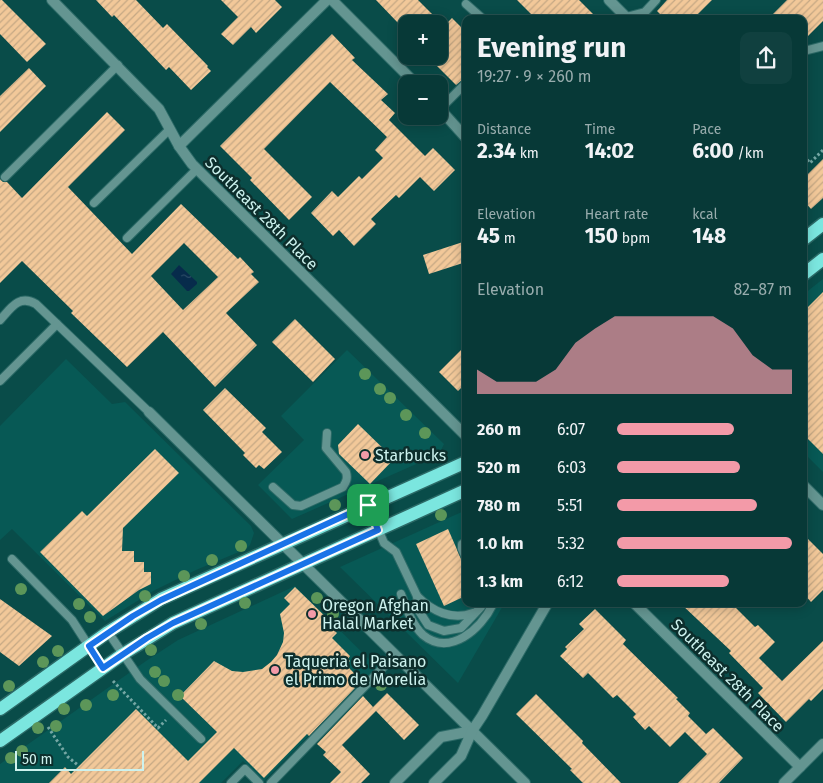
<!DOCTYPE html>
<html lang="en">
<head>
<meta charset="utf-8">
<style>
	:root { --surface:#073937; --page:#10403f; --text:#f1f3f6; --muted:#98acad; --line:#285352; --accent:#f39aa8 }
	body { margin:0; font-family:"Fira Sans",sans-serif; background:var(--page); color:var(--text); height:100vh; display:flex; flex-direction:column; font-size:19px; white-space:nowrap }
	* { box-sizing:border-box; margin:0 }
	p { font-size:16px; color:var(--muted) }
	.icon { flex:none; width:28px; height:28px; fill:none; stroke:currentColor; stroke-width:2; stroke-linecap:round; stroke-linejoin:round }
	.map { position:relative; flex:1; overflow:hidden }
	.sheet { position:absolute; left:462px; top:15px; width:345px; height:592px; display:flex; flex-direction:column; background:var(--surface); border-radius:10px; box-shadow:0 2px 12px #0003,0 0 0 1px var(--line) }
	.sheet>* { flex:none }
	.controls { position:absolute; left:398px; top:15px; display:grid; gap:10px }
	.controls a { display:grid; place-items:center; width:50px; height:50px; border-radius:10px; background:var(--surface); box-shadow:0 2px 12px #0003,0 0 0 1px var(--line); font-size:25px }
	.scale { position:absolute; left:15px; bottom:12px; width:129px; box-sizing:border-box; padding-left:5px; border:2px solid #cdf2ee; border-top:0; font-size:14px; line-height:18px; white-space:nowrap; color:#cdf2ee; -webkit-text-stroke:4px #0d2e2c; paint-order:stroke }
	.pin { position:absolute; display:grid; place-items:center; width:42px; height:42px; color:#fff; margin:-21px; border-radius:10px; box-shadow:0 2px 8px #0006 }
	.round { display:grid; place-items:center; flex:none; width:52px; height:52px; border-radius:10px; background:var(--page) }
	.head { display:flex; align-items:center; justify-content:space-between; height:85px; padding:0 15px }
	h1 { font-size:28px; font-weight:700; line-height:38px }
	.figures { display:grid; grid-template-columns:repeat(3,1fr); gap:8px; height:85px; padding:5px 15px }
	.figures div { display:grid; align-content:center }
	.figures b { font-size:21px; font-weight:700 }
	.figures small { font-size:14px; font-weight:400 }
	.figures p { font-size:14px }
	.chart { height:140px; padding:10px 15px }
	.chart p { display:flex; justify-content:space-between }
	.chart svg { width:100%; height:90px; margin-top:5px; fill:var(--accent); opacity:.7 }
	ul { padding:0 15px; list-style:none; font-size:16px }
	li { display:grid; grid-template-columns:80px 60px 1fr; align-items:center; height:38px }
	li i { height:12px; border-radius:6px; background:var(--accent) }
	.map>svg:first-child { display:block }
	.built { fill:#075955 }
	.water { fill:url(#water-ripples) }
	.building { fill:url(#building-hatch); fill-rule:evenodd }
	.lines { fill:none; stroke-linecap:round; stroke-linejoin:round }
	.lane-casing { stroke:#2c6a67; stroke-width:10 }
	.street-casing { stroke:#2c6a67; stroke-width:12 }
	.primary-casing { stroke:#2c6a67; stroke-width:15 }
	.path { stroke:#75a7a4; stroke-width:3; stroke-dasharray:2.5 2.5; stroke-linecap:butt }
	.lane { stroke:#649591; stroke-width:8 }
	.street { stroke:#649591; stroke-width:10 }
	.primary { stroke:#7be6df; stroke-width:12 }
	.tree { fill:#5c9659 }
	.route-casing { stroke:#fff; stroke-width:10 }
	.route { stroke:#1a73e8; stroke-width:6 }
	.poi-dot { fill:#f39aa8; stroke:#0d2e2c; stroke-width:2 }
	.labels { text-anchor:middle; stroke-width:5; stroke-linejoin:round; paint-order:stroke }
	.street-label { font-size:16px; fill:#cdf2ee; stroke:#0d2e2c }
	.poi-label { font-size:16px; fill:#cdf2ee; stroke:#0d2e2c; text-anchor:start }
</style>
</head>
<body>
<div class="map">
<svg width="823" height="783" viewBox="0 0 823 783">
	<defs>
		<pattern id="water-ripples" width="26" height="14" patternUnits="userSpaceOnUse" patternTransform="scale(1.25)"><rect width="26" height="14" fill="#072b4b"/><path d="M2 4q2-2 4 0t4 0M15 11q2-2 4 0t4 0" fill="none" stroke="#2a4a65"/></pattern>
		<pattern id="building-hatch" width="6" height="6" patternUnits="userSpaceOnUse" patternTransform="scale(1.25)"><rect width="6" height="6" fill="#f2c899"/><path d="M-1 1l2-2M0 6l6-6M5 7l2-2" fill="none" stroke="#c5a884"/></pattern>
	</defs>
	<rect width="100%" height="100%" fill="#094c49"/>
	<g class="built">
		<polygon points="823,279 823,472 804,453 804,294"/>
		<polygon points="347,350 444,444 439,454 292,519 258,485 304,440 281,416"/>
		<polygon points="66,359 112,404 125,402 251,526 254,533 250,545 246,549 196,570 155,590 105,621 12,529 0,540 0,426"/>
		<polygon points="466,510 466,604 504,604 458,683 340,567"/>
		<polygon points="295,586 377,667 264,781 243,761 221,783 0,783 0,764 146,661 178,640"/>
	</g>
	<polygon class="water" points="179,265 197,282 197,284 189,291 187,291 171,274"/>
	<g class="building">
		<polygon points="0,0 2,0 46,44 27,62 0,34"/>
		<polygon points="96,0 136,0 163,28 167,24 208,66 207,67 211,71 191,90 169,67 166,70 114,15 112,17"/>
		<polygon points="221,0 275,0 282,7 256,33 251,27 233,45 221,34 238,17"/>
		<polygon points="376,0 418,0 442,24 399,24"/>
		<polygon points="517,0 579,0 598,19 536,19"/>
		<polygon points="667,0 712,0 693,19 665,19 657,11"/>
		<polygon points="787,0 823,0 823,21 804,40 804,19 768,19"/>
		<polygon points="452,18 466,32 466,77 456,85 434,63 439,58 439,31"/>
		<polygon points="332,34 355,58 352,60 388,94 381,100 395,113 389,120 425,156 433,148 455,170 434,191 420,177 399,198 396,195 371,219 376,224 354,246 339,230 333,236 311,213 332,191 338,197 359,176 362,179 383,158 375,150 387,137 330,82 264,149 312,197 289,220 250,180 252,178 220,146"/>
		<polygon points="29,68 46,86 0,132 0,96"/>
		<path d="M 107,112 L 125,130 L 68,187 L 132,254 L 181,204 L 238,259 L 240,257 L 254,272 L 251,274 L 259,282 L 226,313 L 257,345 L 215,387 L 163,332 L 127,367 L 71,313 L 73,311 L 22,261 L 0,283 L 0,179 L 3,182 L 7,182 L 22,198 ZM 184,243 L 218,277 L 183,310 L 151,276 Z"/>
		<polygon points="823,159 823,198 811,209 804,201 804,178"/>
		<polygon points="466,241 466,262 429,274 423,255"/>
		<polygon points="823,292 823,454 804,435 804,311"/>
		<polygon points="295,319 335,359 313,382 272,342"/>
		<polygon points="466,345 466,383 458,391 439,372"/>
		<polygon points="225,388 266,428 262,432 282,452 264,469 259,465 256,468 243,455 245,453 203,410"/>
		<polygon points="358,424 394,459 370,484 339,454 338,445"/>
		<polygon points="155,449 179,473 123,528 122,551 134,551 134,562 144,562 144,572 151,572 151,584 139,590 103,616 40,552 82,511 87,516"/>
		<polygon points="448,529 466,570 466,594 461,597 461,598 444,606 416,544"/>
		<polygon points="804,535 823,554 823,590 811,602 804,594"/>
		<polygon points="295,587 334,625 332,628 337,633 332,638 350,656 348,659 350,661 346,665 357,676 350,683 355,688 309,736 307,734 264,778 234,748 199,783 49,783 65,767 71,774 136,709 188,761 217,732 180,696 214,661 232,671 243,672 262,669 271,662 277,655 283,642 284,633 280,614 290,604 284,598"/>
		<polygon points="0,599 52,636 19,666 0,652"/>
		<polygon points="681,604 732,604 755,627 758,625 775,642 759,658 782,681 823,641 823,689 811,701 809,699 786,722 758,693 763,688 729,653 731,651"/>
		<polygon points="595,609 626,640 623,644 678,698 676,699 690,713 688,716 706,734 713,728 743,758 719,783 678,783 707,754 685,732 670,747 649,726 645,730 633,717 636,714 617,695 613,698 588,673 583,678 560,656 567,649 565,647 584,629 579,624"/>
		<polygon points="387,693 419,725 404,740 376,711 342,745 370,774 361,783 330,783 341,772 323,755 326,752 317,744 363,696 373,707"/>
		<polygon points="536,694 583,741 582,743 621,783 583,783 570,770 572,769 516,714"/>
	</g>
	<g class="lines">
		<g class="lane-casing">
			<g id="lane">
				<polyline points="466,4 483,19"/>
				<polyline points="626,17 645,12 656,0"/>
				<polyline points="804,51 823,46"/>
				<polyline points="440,109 466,83"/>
				<polyline points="5,177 118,65"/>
				<polyline points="94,203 170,129"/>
				<polyline points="127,238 197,169"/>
				<path d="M 0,320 C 11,308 19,294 36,304 L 149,412"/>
				<polyline points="0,381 57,324"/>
				<path d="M 273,487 L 293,505 L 301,506 L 343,487 C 346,482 348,479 346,472 L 326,448 L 327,433"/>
				<polyline points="368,505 384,543 396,552 417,596 419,611 428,625 444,631 461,628 481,607 482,604"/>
				<polyline points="466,542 462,544 462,549 466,558"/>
				<polyline points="12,559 72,620 103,668"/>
				<path d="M 401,594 C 406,607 412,625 423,635 C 450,657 481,629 493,604"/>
				<path d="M 417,596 C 432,611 452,621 473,613"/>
				<polyline points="108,632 140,679 201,739"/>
				<polyline points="231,783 245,769 259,783"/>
				<polyline points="271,783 395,655"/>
			</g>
		</g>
		<g class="street-casing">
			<g id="street">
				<polyline points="52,0 159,109 179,146 192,164 466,436"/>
				<polyline points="332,0 416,84"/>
				<polyline points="609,0 626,17"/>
				<polyline points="439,108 466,138"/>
				<polyline points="179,146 327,0"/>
				<polyline points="149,412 525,783"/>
				<polyline points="804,486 823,505"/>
				<polyline points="635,604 800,767"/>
				<polyline points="395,783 441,737 472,731"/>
				<polyline points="434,783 461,756 472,731 482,716 547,604"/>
				<polyline points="784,783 823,744"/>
			</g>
		</g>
		<g class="primary-casing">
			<g id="primary">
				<polyline points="804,239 823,224"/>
				<polyline points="804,274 823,259"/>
				<polyline points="0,709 108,632 161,599 466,462"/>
				<polyline points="0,741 123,654 173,623 466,490"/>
			</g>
		</g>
		<g class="path">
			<polyline points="804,156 810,163 823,150"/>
			<polyline points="113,681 158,728 166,720"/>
			<polyline points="48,727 68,757 79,766"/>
		</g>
		<use href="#lane" class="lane"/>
		<use href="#street" class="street"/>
		<use href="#primary" class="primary"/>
	</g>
	<g class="tree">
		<circle cx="365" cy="374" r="6"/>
		<circle cx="380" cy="389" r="6"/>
		<circle cx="390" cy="398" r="6"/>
		<circle cx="406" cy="415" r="6"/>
		<circle cx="425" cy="433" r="6"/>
		<circle cx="335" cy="505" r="6"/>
		<circle cx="441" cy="515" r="6"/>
		<circle cx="241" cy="546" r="6"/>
		<circle cx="212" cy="560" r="6"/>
		<circle cx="184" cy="576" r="6"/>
		<circle cx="21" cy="589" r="6"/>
		<circle cx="145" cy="596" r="6"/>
		<circle cx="317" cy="598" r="6"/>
		<circle cx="245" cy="603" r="6"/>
		<circle cx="79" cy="604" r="6"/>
		<circle cx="333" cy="614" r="6"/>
		<circle cx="90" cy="617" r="6"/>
		<circle cx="201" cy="624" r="6"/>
		<circle cx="151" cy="650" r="6"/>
		<circle cx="58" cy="651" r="6"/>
		<circle cx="43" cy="662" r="6"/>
		<circle cx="155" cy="672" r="6"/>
		<circle cx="164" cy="681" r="6"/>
		<circle cx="381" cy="685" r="6"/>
		<circle cx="9" cy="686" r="6"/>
		<circle cx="113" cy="695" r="6"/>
		<circle cx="178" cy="695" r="6"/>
		<circle cx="86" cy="705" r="6"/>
		<circle cx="64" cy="709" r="6"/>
		<circle cx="56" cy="726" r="6"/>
		<circle cx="38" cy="728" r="6"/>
		<circle cx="22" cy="751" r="6"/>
		<circle cx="11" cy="758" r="6"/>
	</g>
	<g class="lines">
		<g class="route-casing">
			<polygon id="route" points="368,505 378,530 173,623 147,638 103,668 89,646 133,616 161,600"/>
		</g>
		<use href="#route" class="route"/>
	</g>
	<g class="poi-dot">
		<circle cx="365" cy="455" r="5"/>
		<circle cx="312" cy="614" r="5"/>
		<circle cx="275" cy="670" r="5"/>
	</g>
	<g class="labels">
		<g class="street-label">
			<text transform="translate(262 213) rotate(45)" y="6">Southeast 28th Place</text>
			<text transform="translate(728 675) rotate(45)" y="6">Southeast 28th Place</text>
		</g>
		<g class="poi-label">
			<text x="375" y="461">Starbucks</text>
			<text x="322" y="611">Oregon Afghan<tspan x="322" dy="18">Halal Market</tspan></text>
			<text x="285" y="667">Taqueria el Paisano<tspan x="285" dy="18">el Primo de Morelia</tspan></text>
		</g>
	</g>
</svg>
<div class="controls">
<a>+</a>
<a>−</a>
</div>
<div class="scale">50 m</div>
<div class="pin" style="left:368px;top:505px;background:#1e9e55"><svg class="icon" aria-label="arrive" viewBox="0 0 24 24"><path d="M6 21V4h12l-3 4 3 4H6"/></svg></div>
<section class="sheet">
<div class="head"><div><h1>Evening run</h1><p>19:27 · 9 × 260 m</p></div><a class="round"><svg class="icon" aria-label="share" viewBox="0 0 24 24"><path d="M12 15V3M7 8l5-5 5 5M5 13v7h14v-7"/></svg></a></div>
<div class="figures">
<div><p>Distance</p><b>2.34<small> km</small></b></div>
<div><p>Time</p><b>14:02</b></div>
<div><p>Pace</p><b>6:00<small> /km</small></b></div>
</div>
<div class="figures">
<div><p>Elevation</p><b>45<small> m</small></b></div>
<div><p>Heart rate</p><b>150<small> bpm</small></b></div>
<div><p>kcal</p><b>148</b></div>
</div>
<div class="chart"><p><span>Elevation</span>82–87 m</p>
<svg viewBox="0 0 160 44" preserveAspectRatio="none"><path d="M0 44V32L10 38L20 38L30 38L40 32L50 19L60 12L70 6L80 6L90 6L100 6L110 6L120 6L130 12L140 25L150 32L160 32V44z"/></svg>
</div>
<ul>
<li><b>260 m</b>6:07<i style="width:67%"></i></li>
<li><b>520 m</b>6:03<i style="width:70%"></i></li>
<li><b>780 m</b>5:51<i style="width:80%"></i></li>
<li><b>1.0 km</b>5:32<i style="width:100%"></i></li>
<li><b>1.3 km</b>6:12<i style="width:64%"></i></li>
</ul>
</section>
</div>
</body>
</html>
